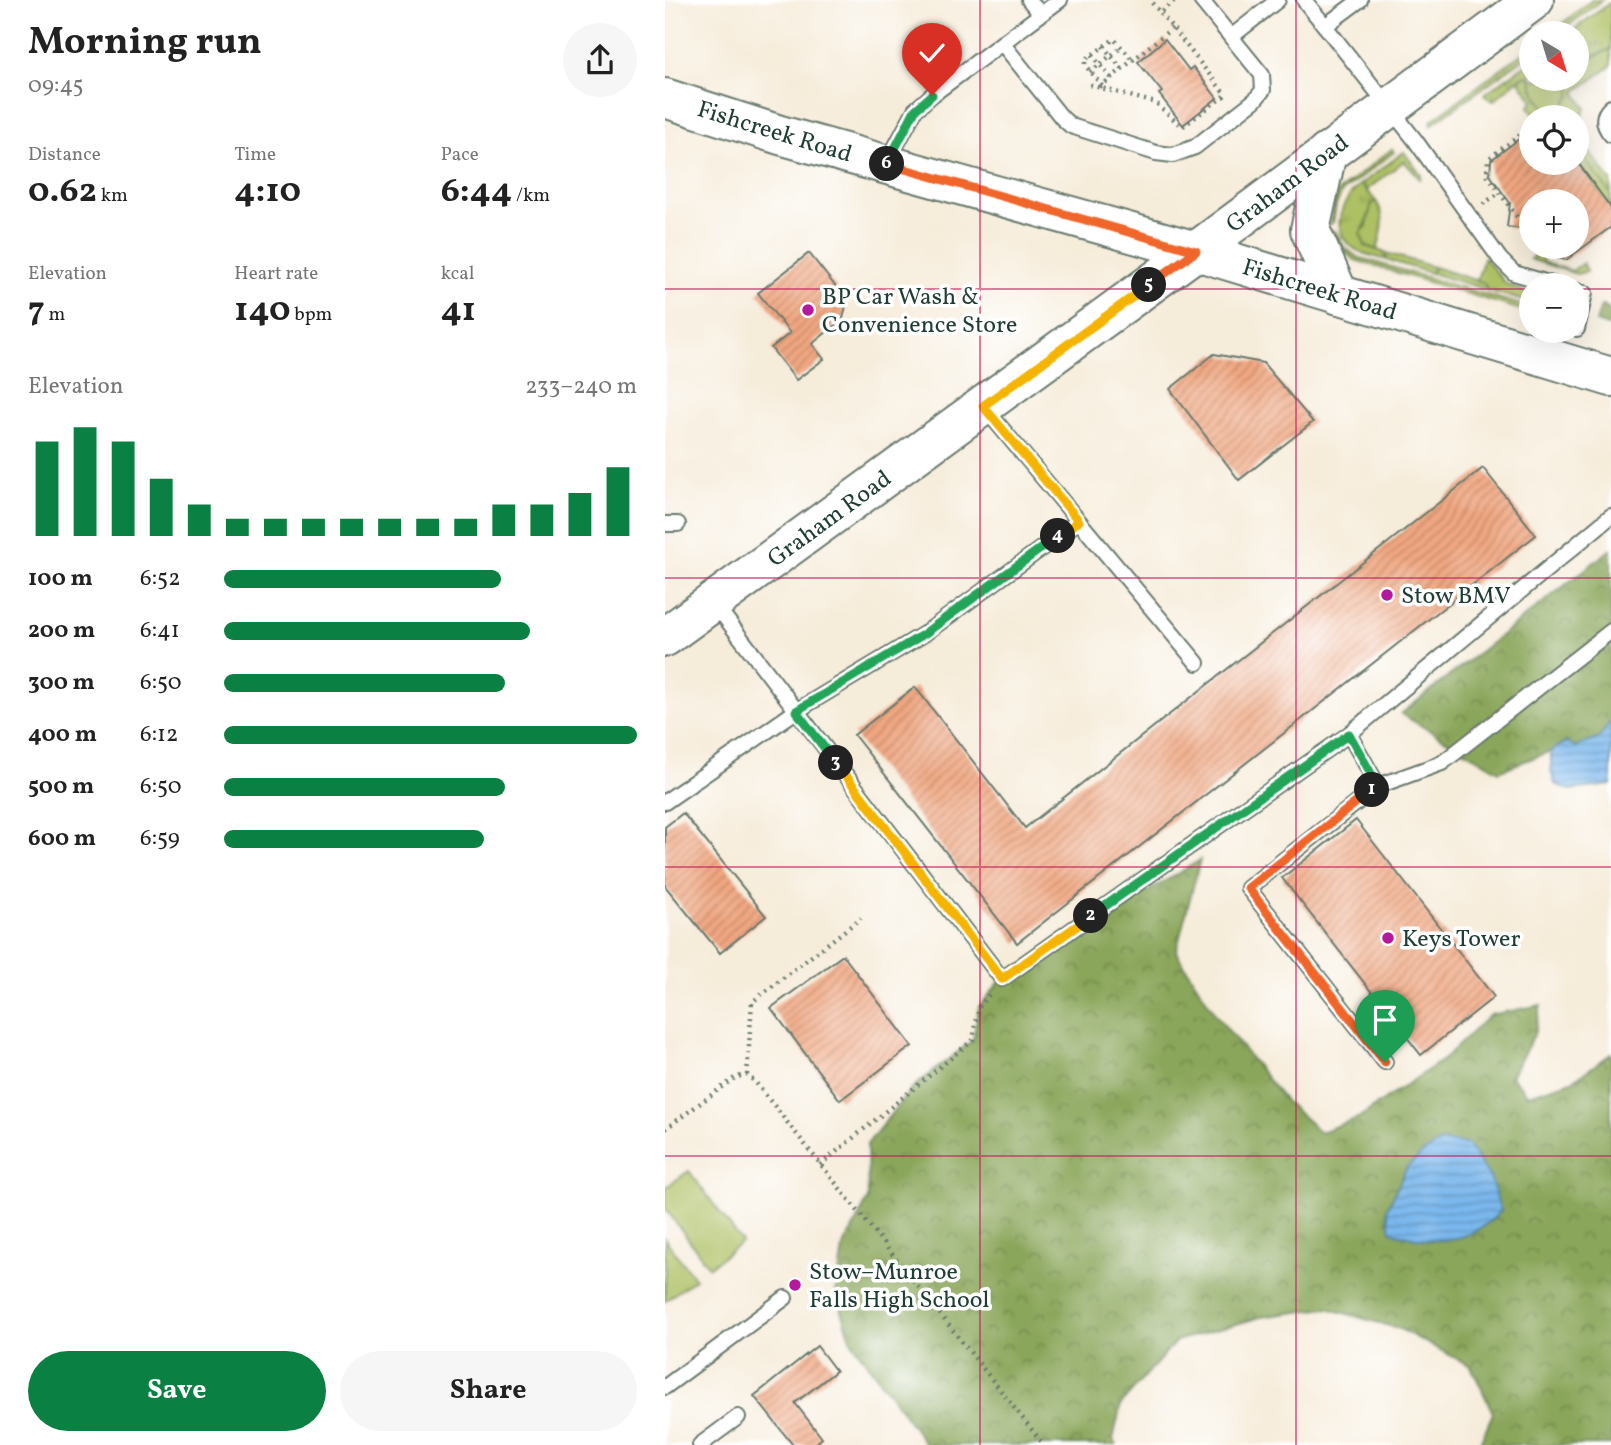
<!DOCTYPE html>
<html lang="en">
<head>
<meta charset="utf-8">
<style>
	:root { --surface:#fff; --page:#f6f6f6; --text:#222; --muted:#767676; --accent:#0b8043 }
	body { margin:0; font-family:Vollkorn,serif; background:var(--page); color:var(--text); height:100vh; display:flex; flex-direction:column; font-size:26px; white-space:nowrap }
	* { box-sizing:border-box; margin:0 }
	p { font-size:23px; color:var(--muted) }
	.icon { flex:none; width:38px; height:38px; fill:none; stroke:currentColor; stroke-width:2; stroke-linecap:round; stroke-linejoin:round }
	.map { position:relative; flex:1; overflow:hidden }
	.sheet { display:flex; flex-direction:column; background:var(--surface); width:665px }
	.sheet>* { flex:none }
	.needle { width:46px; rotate:142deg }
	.buttons { position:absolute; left:854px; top:21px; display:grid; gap:14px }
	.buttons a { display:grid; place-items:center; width:70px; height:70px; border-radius:50%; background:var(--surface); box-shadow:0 7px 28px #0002; font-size:35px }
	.pin { position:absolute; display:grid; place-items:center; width:60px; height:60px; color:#fff; margin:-72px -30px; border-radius:50% 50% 50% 0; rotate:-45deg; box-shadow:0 0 7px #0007 }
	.pin .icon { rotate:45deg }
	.km { position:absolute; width:35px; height:35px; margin:-18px; border-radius:50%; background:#222; color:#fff; font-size:19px; line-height:35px; text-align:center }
	.round { display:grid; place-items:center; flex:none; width:74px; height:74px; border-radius:37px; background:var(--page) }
	.summary { display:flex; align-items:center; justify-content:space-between; height:119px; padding:0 28px }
	h1 { font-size:38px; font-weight:700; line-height:52px }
	.metrics { display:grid; grid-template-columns:repeat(3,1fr); gap:10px; height:119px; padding:7px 28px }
	.metrics div { display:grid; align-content:center }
	.metrics b { font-size:35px; font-weight:700 }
	.metrics small { font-size:19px; font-weight:400 }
	.metrics p { font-size:19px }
	.chart { height:196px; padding:14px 28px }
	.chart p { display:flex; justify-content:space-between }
	.chart svg { width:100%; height:126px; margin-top:7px; stroke:var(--accent); stroke-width:6 }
	.primary-button { display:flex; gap:14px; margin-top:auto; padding:14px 28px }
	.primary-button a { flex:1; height:80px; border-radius:42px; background:var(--accent); color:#fff; font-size:28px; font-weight:700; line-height:80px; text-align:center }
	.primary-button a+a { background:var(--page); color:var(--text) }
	ul { padding:0 28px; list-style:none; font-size:23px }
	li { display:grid; grid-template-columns:112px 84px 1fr; align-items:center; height:52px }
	li i { height:18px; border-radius:9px; background:var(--accent) }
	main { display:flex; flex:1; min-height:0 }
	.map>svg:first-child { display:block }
	.grass { fill:url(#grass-tufts); stroke:#667e4c; stroke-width:2 }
	.forest { fill:url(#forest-crowns); stroke:#547247; stroke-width:2 }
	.garden { fill:#adc064; stroke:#667e4c; stroke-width:2 }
	.water { fill:url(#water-rules); stroke:#4c7a90; stroke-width:2 }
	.building { fill:url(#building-hatch) }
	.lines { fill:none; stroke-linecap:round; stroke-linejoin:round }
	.lane-casing { stroke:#6a7a6e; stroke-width:18 }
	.secondary-casing { stroke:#6a7a6e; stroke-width:42 }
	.path { stroke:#6a7a6e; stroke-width:4.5; stroke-dasharray:2 5; stroke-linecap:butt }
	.lane { stroke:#fff; stroke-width:14 }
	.secondary { stroke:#fff; stroke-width:38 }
	.split-1-casing { stroke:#fff; stroke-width:14 }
	.split-2-casing { stroke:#fff; stroke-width:14 }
	.split-3-casing { stroke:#fff; stroke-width:14 }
	.split-4-casing { stroke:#fff; stroke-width:14 }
	.split-5-casing { stroke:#fff; stroke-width:14 }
	.split-6-casing { stroke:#fff; stroke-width:14 }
	.split-7-casing { stroke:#fff; stroke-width:14 }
	.split-1 { stroke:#f0652b; stroke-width:9 }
	.split-2 { stroke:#22a559; stroke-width:9 }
	.split-3 { stroke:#f5b400; stroke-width:9 }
	.split-4 { stroke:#22a559; stroke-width:9 }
	.split-5 { stroke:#f5b400; stroke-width:9 }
	.split-6 { stroke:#f0652b; stroke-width:9 }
	.split-7 { stroke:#22a559; stroke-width:9 }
	.grid { fill:none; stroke:#c2185b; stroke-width:2; stroke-opacity:0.55 }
	.poi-dot { fill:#b5179e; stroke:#fff; stroke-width:2.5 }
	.labels { text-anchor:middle; stroke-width:7; stroke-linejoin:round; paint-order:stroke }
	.street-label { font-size:24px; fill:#1f3d34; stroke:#fff }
	.poi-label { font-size:24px; fill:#1f3d34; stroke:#fff; text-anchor:start }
</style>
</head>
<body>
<main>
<section class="sheet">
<div class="summary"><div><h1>Morning run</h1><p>09:45</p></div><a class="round"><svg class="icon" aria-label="share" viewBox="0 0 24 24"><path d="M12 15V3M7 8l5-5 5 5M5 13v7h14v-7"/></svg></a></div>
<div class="metrics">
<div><p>Distance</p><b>0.62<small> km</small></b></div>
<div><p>Time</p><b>4:10</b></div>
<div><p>Pace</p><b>6:44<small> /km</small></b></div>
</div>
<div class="metrics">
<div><p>Elevation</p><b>7<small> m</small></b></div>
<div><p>Heart rate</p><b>140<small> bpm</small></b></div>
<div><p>kcal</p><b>41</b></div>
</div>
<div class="chart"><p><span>Elevation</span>233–240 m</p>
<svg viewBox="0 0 160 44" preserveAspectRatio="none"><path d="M5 44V11M15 44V6M25 44V11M35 44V24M45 44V33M55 44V38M65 44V38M75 44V38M85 44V38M95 44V38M105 44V38M115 44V38M125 44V33M135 44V33M145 44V29M155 44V20"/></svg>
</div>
<ul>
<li><b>100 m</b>6:52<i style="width:67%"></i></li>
<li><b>200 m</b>6:41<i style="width:74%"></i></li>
<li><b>300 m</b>6:50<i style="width:68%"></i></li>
<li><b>400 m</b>6:12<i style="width:100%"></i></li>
<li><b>500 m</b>6:50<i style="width:68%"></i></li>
<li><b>600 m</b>6:59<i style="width:63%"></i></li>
</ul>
<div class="primary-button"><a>Save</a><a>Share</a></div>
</section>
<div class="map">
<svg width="946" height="1445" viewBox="0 0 946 1445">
	<defs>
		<pattern id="grass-tufts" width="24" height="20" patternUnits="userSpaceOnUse" patternTransform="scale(1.75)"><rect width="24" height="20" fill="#adc064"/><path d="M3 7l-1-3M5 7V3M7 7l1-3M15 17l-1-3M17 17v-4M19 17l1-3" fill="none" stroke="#8c9d53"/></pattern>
		<pattern id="forest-crowns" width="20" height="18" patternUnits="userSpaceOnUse" patternTransform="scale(1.75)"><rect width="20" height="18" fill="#8aa65a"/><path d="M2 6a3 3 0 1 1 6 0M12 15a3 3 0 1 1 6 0" fill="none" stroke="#70884b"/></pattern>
		<pattern id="water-rules" width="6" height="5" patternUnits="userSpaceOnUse" patternTransform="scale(1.75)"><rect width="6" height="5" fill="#7ab7ed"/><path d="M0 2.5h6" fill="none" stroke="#6396c1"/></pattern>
		<pattern id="building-hatch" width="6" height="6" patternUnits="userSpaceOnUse" patternTransform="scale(1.75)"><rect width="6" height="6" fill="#f1a781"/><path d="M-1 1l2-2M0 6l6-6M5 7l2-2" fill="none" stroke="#c3896a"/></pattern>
	</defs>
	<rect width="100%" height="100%" fill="#fff"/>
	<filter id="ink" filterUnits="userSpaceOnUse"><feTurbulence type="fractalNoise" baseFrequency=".0143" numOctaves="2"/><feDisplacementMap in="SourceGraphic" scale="14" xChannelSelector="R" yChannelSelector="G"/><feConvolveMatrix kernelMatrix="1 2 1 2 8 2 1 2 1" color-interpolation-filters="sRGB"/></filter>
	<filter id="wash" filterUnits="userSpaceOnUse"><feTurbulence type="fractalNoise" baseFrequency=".00686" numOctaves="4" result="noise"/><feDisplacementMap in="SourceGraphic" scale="28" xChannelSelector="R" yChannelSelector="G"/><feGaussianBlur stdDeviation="1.57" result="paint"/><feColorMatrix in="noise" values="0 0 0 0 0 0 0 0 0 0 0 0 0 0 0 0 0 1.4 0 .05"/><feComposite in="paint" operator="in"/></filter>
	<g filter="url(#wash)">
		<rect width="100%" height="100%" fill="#f6ecda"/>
		<g class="grass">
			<polygon points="927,0 937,0 893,33 885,33"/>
			<polygon points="946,2 946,49 926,57 912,75 912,33 904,33"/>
			<polygon points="866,47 866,53 766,125 767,120"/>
			<polygon points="866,61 866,79 909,79 906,84 906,96 900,104 900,117 888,117 870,94 865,77 856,77 828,101 819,94"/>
			<polygon points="912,135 946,181 946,194 912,149"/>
			<polygon points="727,149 729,152 677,192 671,205 668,222 665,224 671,195 674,191"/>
			<path d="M 696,184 L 711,201 C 702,208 705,222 697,230 L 700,246 L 721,253 L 722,260 C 711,257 699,255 690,249 C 662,231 677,200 696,184 Z"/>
			<polygon points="666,231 670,231 679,247 692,257 866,308 866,313 690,260 678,251"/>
			<polygon points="769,267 819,283 822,290 766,273"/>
		</g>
		<g class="forest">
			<polygon points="936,306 940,306 946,313 946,327 931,322"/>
			<polygon points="946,549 946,721 933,739 911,747 901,742 886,751 834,771 736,714"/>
			<polygon points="535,860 511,952 551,1015 620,1101 655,1132 693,1118 779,1059 825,1015 876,1005 869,1035 846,1076 863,1095 907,1081 946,1054 946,1445 814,1445 828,1413 806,1366 735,1329 662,1308 596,1317 511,1341 456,1404 448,1440 451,1445 261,1445 187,1342 171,1292 178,1248 203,1199 202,1144 247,1088 308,1040 314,1007 337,979"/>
		</g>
		<g class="garden">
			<path d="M 946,49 L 946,66 L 910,92 L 921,108 L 917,116 L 912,120 L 912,117 L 900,117 L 900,104 L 906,96 L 906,84 L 909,79 L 912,79 C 915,62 931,55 946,49 Z"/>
			<polygon points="860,75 865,77 870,94 887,117 871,117 864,107 868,100 854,81"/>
			<polygon points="912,149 946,194 946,208 912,161"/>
			<polygon points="739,152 756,175 755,179 739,161 702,190 696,184"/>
			<path d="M 711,201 C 722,218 717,232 712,250 L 700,245 L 695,233 L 702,226 L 706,205 Z"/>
			<polygon points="880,247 877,262 907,271 918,263 922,272 911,274 865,259"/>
			<polygon points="721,253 769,267 766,273 722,260"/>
			<polygon points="819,257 840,283 866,295 865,303 822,290 819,283 812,280"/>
			<polygon points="24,1171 77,1242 44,1267 0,1208 0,1188"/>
			<polygon points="0,1239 30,1279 0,1301"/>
		</g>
		<g class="water">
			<polygon points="946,721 946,785 905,790 890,784 886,770 886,751 902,742 911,747 933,739"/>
			<path d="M 776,1142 L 802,1144 L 825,1177 L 836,1211 C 804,1245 768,1246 726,1231 L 722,1209 L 742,1167 L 759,1152 Z"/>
		</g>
		<g id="blocks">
			<g class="building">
				<polygon points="500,39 524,70 528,67 552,98 518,125 494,94 497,92 473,62"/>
				<polygon points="866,130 866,163 913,163 946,208 946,227 901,260 887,257 879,247 912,247 912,201 866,201 866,230 842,227 845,203 825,175 826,160"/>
				<polygon points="144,253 182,301 178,319 147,344 159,359 131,380 106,348 125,333 93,293"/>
				<polygon points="549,354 598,363 648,422 574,480 505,389"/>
				<polygon points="818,468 871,535 352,943 189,735 250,687 360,828"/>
				<polygon points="18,813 101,916 55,953 0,886 0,827"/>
				<polygon points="691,820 829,997 756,1055 617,878"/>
				<polygon points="178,955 247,1046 175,1100 106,1008"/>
				<polygon points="152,1346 171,1371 130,1403 157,1438 149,1445 128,1445 89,1396"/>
			</g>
		</g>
	</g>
	<g filter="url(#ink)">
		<use href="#blocks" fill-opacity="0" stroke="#6a7a6e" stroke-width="2"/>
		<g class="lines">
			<g class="lane-casing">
				<g id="lane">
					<polyline points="364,0 376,14"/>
					<polyline points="639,0 660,26"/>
					<polyline points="695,0 660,26 750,140 835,259 849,273 890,285"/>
					<polyline points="566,37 613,0"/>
					<polyline points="337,43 397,118 406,126 491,153 508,155 530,147 590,100 598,90 597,75 536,0"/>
					<path d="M 946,107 C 936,116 938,125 946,135"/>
					<polyline points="222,163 250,110 267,95 395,0"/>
					<polyline points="912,291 920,293 912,329"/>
					<polyline points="318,406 532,663"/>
					<polyline points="0,524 13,524"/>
					<polyline points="49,603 337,979 684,734 946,516"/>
					<polyline points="684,734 713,786"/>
					<polyline points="0,802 131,711 259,634 414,521"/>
					<polyline points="720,1062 583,888 713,786 777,763 946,631"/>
					<polyline points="0,1387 120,1298"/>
					<polyline points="35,1445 73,1417"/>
				</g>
			</g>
			<g class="secondary-casing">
				<g id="secondary">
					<polyline points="0,98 115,135 531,251 946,377"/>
					<polyline points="662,153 645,230 674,295"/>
					<polyline points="0,637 531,251 869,0"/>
				</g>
			</g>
			<g class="path">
				<polyline points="487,3 495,12 510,0"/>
				<polyline points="438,46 457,69"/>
				<polyline points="427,55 446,78"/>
				<polyline points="425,72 457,47"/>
				<polyline points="425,85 491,103 517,127 559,96 559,93 495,12"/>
				<polyline points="437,86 420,65 420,60 449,39 468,60"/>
				<polyline points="435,87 507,28"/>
				<polyline points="866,127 823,159 822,175 866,236"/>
				<polyline points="818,204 834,193"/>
				<polyline points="874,247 876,250"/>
				<polyline points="82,1075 87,1002 196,918"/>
				<polyline points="0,1129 71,1077 82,1075 91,1083 379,1445"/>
				<polyline points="155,1165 308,1040 314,1007 327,991"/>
			</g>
			<use href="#lane" class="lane"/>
			<use href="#secondary" class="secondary"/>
		</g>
	</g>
	<g class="lines" filter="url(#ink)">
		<g class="split-1-casing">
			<polyline id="split-1" points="707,790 583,888 720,1062"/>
		</g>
		<g class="split-2-casing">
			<polyline id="split-2" points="426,916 684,734 713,786 707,790"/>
		</g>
		<g class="split-3-casing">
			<polyline id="split-3" points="171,763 337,979 426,916"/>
		</g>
		<g class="split-4-casing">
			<polyline id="split-4" points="171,763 131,711 259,634 393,536"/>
		</g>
		<g class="split-5-casing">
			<polyline id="split-5" points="393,536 414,521 318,406 484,285"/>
		</g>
		<g class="split-6-casing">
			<polyline id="split-6" points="222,164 531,251 484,285"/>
		</g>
		<g class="split-7-casing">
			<polyline id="split-7" points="222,164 250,110 267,95"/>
		</g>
		<use href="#split-1" class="split-1"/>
		<use href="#split-2" class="split-2"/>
		<use href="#split-3" class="split-3"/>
		<use href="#split-4" class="split-4"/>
		<use href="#split-5" class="split-5"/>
		<use href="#split-6" class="split-6"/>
		<use href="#split-7" class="split-7"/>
	</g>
	<path class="grid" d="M 315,0 L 315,1445M 631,0 L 631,1445M 0,289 L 866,289M 912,289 L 946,289M 0,578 L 946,578M 0,867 L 946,867M 0,1156 L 946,1156"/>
	<g class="poi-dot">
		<circle cx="143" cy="310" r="7"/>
		<circle cx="722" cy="595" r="7"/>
		<circle cx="723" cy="938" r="7"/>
		<circle cx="130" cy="1285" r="7"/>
	</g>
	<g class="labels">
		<g class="street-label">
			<text transform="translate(110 131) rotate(17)" y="8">Fishcreek Road</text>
			<text transform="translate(622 183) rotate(-37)" y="8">Graham Road</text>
			<text transform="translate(655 289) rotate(17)" y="8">Fishcreek Road</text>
			<text transform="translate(164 518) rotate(-36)" y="8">Graham Road</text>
		</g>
		<g class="poi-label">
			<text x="157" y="304">BP Car Wash &amp;<tspan x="157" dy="28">Convenience Store</tspan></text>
			<text x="736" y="603">Stow BMV</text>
			<text x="737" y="946">Keys Tower</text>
			<text x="144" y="1279">Stow–Munroe<tspan x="144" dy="28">Falls High School</tspan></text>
		</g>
	</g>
</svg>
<div class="buttons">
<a><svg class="needle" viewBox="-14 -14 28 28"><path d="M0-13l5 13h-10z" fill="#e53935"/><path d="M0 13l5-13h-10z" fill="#767676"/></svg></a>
<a><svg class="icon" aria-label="locate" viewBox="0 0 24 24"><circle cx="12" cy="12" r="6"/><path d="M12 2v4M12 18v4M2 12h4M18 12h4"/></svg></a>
<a>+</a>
<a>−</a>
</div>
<div class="pin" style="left:720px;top:1062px;background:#1e9e55"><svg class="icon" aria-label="arrive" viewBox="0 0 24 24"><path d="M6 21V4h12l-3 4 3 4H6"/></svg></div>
<div class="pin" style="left:267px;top:95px;background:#d93025"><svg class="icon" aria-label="check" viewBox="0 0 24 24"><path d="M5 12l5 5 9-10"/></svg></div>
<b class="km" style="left:707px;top:790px">1</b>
<b class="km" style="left:426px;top:916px">2</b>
<b class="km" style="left:171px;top:763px">3</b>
<b class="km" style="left:393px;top:536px">4</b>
<b class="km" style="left:484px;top:285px">5</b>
<b class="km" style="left:222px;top:164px">6</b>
</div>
</main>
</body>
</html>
